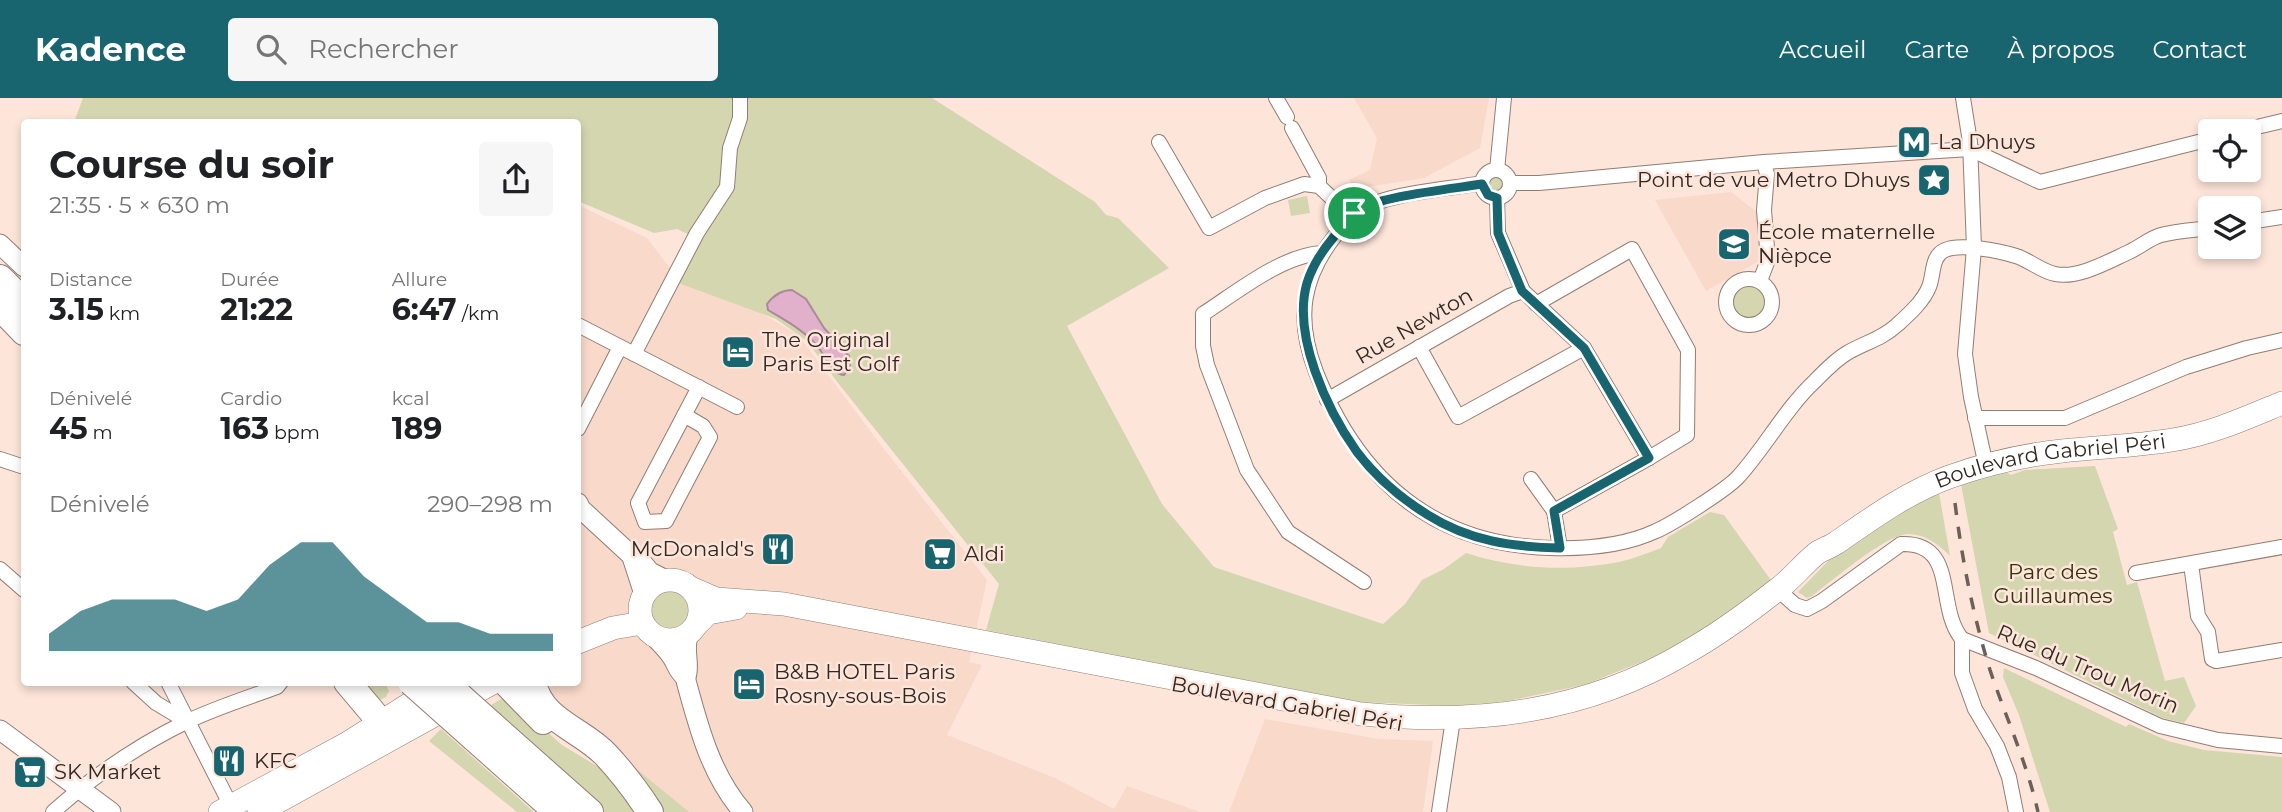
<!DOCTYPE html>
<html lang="fr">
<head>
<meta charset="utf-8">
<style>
	:root { --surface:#fff; --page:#f6f6f6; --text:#202124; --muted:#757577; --accent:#18656f }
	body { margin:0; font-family:Montserrat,sans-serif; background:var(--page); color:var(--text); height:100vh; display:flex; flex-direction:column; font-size:26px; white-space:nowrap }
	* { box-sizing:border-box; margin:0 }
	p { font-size:23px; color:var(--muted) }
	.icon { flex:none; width:38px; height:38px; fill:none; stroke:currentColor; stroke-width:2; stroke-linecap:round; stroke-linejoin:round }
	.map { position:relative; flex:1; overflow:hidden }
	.side { position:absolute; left:21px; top:21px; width:560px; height:567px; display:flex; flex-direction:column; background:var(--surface); border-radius:7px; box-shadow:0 4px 10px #0003 }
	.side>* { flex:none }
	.buttons { position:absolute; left:2198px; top:21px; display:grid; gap:14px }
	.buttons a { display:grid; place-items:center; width:63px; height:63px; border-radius:7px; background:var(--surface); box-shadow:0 4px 10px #0003; font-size:35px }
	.pin { position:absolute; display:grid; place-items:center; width:60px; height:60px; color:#fff; margin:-30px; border:4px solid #fff; border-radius:50%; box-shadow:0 2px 7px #0007 }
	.round { display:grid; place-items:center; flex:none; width:74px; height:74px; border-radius:7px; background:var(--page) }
	.headline { display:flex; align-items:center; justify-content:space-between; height:119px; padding:0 28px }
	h1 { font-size:38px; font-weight:700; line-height:52px }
	.metrics { display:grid; grid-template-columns:repeat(3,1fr); gap:10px; height:119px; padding:7px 28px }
	.metrics div { display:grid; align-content:center }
	.metrics b { font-size:30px; font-weight:700 }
	.metrics small { font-size:19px; font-weight:400 }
	.metrics p { font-size:19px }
	.chart { height:196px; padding:14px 28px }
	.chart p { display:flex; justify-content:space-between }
	.chart svg { width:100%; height:126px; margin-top:7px; fill:var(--accent); opacity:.7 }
	header { display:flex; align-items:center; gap:42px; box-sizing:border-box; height:98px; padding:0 35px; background:var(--accent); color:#fff }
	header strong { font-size:33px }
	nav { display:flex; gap:38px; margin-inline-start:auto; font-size:24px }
	.search { width:490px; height:63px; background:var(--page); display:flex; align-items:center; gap:18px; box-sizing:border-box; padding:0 24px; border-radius:7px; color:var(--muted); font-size:26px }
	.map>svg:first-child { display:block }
	.built { fill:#f8d9ca }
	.green { fill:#d3d6af }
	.water { fill:#e1b1cc; stroke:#ac8899; stroke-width:2 }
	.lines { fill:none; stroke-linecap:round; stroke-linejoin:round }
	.street-casing { stroke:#927d72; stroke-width:16 }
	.secondary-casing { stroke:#927d72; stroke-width:21 }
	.primary-casing { stroke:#927d72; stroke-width:24 }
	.highway-casing { stroke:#927d72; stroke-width:28 }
	.street { stroke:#fff; stroke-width:14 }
	.secondary { stroke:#fff; stroke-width:19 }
	.primary { stroke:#fff; stroke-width:23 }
	.highway { stroke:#fff; stroke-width:26 }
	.rail { stroke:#6d6059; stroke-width:3.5; stroke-dasharray:12 12; stroke-linecap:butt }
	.highway-bridge-casing { stroke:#927d72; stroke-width:28; stroke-linecap:butt }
	.highway-bridge { stroke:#fff; stroke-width:26 }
	.route-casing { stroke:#fff; stroke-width:14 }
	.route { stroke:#18656f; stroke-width:9 }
	.labels { text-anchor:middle; stroke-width:5; stroke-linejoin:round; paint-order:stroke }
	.poi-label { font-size:21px; fill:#302723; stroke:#fde5da; text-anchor:start }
	.street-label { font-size:21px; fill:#302723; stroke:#fde5da }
	.park-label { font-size:21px; fill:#32330c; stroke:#fde5da }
</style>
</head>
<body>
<header>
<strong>Kadence</strong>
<div class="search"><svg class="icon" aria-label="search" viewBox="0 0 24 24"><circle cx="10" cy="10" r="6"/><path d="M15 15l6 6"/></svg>Rechercher</div>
<nav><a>Accueil</a><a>Carte</a><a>À propos</a><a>Contact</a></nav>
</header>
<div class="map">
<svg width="2282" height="714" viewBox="0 0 2282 714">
	<rect width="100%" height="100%" fill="#fde5da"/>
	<g class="built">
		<polygon points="1354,0 1489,0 1480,50 1424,80 1354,91 1349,82 1370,72 1377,40"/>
		<polygon points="1731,94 1758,115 1762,157 1757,164 1706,193 1655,102"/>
		<polygon points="578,107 647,140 682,186 759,214 798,237 877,342 987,482 969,564 982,567 947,637 1055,680 1114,711 1127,688 1200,714 668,714 549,600 546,585 578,584"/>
		<polygon points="1265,621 1379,641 1433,643 1423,714 1229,714"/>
	</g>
	<g class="green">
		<path d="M 83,0 L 932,0 L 1095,104 L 1106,117 L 1118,120 L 1169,170 L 1067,228 L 1162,406 L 1214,469 L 1383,526 L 1405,506 L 1422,482 L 1444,471 L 1466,455 C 1516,471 1567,474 1619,464 C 1633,461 1647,455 1661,450 L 1668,439 L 1710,414 L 1724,417 L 1773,485 L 1682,548 L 1584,587 L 1479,609 L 1361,604 L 986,532 L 999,486 L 838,285 L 807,243 L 776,221 L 681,186 L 679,183 L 698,141 L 677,131 L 654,135 L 578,103 L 578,24 L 74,24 Z"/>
		<circle cx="1496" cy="86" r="8"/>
		<polygon points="1307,98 1310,115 1291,118 1288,102"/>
		<circle cx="1749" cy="205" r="17"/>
		<polygon points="2095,368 2118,431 2113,434 2127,487 2137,484 2165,583 2184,579 2196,608 2184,625 2163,620 1989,535 1961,386 2005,373 2011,377 2025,372"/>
		<path d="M 1939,395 L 1950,458 C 1938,446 1925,436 1908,436 C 1885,437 1832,483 1812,498 L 1807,500 L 1798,494 L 1835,456 L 1897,414 Z"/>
		<circle cx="669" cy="512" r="19"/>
		<polygon points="2004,570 2126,629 2129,626 2168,643 2204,652 2282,659 2282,714 2050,714 2019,617 2003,579"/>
		<polygon points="364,585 385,585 389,593 386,599 380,602"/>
		<polygon points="509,596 536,624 562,647 605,673 643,714 604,714 488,609"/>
		<polygon points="441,631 534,714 517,714 429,643"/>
		<polygon points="618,656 689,714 659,714"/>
	</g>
	<path class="water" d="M 792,192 L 806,201 L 824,230 L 849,258 L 850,269 L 844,277 C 832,276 825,258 818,249 C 804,232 786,223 768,212 L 767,206 C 773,198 782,192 792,192 Z"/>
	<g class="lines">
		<g class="street-casing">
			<g id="street">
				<polyline points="1276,0 1287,19"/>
				<polyline points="1963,0 1970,44 1974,150 1965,256 1971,299 1986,368"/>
				<polyline points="1292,30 1319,80 1319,88"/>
				<polyline points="2240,33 2282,23"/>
				<polyline points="1159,44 1209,130 1265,100 1304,86 1319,88 1340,108 1354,115"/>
				<polyline points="1970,51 2040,84 2210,41"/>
				<circle cx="1496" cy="86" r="14"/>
				<polyline points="1497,72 1504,0"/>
				<path d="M 1482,85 C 1444,92 1391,94 1357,113 C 1349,118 1343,127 1338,134 C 1302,178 1295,220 1316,274 C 1358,381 1432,447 1551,450 C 1586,451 1624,448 1656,433 C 1672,426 1728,391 1739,378 C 1766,348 1786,310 1815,283 C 1825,273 1835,262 1847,255 C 1864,245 1882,241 1897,227 C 1908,217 1923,204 1929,189 C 1934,177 1931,158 1945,152 C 1961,145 2000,153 2016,158 C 2029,162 2041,173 2055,176 C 2078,181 2109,163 2129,154 C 2140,149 2150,140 2161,137 C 2176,133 2194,132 2210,130"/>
				<polyline points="1510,85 1539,85 1764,64 1970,51"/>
				<polyline points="1497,100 1498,135 1523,193 1584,250 1649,360 1554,413 1560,450"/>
				<polyline points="2249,124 2282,119"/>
				<path d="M 1321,155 C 1281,158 1237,194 1203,216 L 1203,248 L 1207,267 L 1247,372 L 1288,434 L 1364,484"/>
				<circle cx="1749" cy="204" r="23"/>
				<polyline points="1760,183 1768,162 1764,112 1767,76 1764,64"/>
				<polyline points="1536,206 1632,151 1688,252 1687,337 1649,360"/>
				<polyline points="578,227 737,309"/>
				<polyline points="1419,249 1458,319 1584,250"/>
				<polyline points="634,256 697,135 727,89 730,50 740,20 740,0"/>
				<polyline points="1327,302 1509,198 1523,193"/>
				<polyline points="684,317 703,328 710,339 666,423 645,424 638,405 699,289"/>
				<polyline points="1975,320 2065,320 2186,269 2247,250 2282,242"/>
				<polyline points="578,331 620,249"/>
				<polyline points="0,361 24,369"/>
				<polyline points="1531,381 1554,413"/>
				<polyline points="2191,466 2198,518 2208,534 2212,561 2216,563 2282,552"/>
				<polyline points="0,471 24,492"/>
				<polyline points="2136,475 2282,449"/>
				<path d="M 1785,498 L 1795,507 L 1807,511 L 1822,503 L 1901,446 C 1959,444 1935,509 1962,541 L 1962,575 L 1975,611 L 1997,648 L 2009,679 L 2016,714"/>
				<polyline points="1962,541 2036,570 2160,628 2218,642 2282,648"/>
				<polyline points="133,584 156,605 186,623"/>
				<polyline points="168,584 231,708"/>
				<path d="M 53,714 C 92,679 139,647 186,624 C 215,610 247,600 277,589 L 281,584"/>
				<polyline points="1439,714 1452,628"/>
			</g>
		</g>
		<g class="secondary-casing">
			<g id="secondary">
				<polyline points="0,146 24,169"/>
				<polyline points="578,405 581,411 632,458 639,461 650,474 666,482"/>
				<polyline points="632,459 644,496"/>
				<path d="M 652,536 C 659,544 667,551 672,559 C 677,567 678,573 685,579 C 698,627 710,676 743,714"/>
				<path d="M 686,579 C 691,565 682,551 689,536"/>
				<polyline points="0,632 111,714"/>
			</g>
		</g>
		<g class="primary-casing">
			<g id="primary">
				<circle cx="670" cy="512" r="30"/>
				<path id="s1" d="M 693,491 L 716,501 L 784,506 L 1361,616 C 1477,627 1585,615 1687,554 C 1719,536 1749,514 1778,491 C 1792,481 1803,466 1817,455 C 1823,451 1830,449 1836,445 C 1872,420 1906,395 1949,379 C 1985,366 2024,357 2062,353 C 2099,349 2136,348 2172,342 C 2211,336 2246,320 2282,305"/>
				<polyline points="699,524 708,515 736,510"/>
				<polyline points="578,544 613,530 642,525"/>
				<polyline points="220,714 348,645 437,589"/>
				<polyline points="259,714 494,584"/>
			</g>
		</g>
		<g class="highway-casing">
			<g id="highway">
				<polyline points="0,180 24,204"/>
				<polyline points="0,209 24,234"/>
				<polyline points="347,584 374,616 376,622 374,629"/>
				<polyline points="505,584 543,623"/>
				<path d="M 533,584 C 540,623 582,631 606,657 C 622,674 637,694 650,714"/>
				<polyline points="492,627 590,714"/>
				<polyline points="474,640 557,714"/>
			</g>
		</g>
		<use href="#street" class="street"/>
		<use href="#secondary" class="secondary"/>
		<use href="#primary" class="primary"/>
		<use href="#highway" class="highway"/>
		<path class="rail" d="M 1955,405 C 1962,462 1973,517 1990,572 C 2006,620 2027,665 2038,714"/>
		<g class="highway-bridge-casing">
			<g id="highway-bridge">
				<polyline points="411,584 474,640"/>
				<polyline points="444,584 492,627"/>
			</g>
		</g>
		<use href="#highway-bridge" class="highway-bridge"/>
	</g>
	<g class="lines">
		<g class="route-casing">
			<path id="route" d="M 1482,86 L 1488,97 L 1497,100 L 1498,135 L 1522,193 L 1584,250 L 1649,360 L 1554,413 L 1560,450 C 1513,449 1469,443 1428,417 C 1402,401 1376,379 1357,354 C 1327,312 1292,237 1307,185 C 1312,169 1322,153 1333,140 C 1339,132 1346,121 1353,115 C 1375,98 1452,91 1482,86 Z"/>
		</g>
		<use href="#route" class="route"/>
	</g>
	<defs>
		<g id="metro-square" transform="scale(1.75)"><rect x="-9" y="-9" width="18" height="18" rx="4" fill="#18656f" stroke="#fde5da"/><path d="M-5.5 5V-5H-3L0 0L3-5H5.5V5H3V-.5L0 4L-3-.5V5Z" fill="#fff"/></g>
		<g id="sight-square" transform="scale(1.75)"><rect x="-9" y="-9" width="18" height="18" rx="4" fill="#18656f" stroke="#fde5da"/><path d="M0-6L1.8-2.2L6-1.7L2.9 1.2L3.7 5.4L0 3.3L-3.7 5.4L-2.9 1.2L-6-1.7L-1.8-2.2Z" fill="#fff"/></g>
		<g id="school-square" transform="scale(1.75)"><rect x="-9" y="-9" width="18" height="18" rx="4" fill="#18656f" stroke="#fde5da"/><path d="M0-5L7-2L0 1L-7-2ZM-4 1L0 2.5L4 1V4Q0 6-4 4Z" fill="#fff"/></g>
		<g id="hotel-square" transform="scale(1.75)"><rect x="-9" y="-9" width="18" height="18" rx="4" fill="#18656f" stroke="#fde5da"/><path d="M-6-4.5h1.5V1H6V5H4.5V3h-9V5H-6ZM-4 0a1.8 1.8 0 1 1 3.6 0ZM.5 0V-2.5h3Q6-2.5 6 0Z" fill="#fff"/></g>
		<g id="restaurant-square" transform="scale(1.75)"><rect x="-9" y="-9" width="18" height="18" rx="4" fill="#18656f" stroke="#fde5da"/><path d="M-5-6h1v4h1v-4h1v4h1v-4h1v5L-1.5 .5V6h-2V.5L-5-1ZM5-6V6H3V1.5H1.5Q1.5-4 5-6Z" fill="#fff"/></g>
		<g id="supermarket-square" transform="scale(1.75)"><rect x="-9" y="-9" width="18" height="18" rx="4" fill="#18656f" stroke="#fde5da"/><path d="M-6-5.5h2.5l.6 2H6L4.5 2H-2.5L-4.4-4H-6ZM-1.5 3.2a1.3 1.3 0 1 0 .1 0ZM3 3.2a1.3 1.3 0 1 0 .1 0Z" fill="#fff"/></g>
	</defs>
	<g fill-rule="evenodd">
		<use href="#metro-square" x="1914" y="44"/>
		<use href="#sight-square" x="1934" y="82"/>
		<use href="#school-square" x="1734" y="146"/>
		<use href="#hotel-square" x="738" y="254"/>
		<use href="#restaurant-square" x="778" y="451"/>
		<use href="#supermarket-square" x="940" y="456"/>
		<use href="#hotel-square" x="749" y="586"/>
		<use href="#restaurant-square" x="229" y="663"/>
		<use href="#supermarket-square" x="30" y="674"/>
	</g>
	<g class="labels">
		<g class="poi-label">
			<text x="1938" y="51">La Dhuys</text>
			<text x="1910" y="89" text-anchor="end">Point de vue Metro Dhuys</text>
			<text x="1758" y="141">École maternelle<tspan x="1758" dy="24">Nièpce</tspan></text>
			<text x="762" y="249">The Original<tspan x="762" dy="24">Paris Est Golf</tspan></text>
			<text x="754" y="458" text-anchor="end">McDonald's</text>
			<text x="964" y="463">Aldi</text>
			<text x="774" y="581">B&amp;B HOTEL Paris<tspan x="774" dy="24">Rosny-sous-Bois</tspan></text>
			<text x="254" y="670">KFC</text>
			<text x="54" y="681">SK Market</text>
		</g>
		<g class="street-label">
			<text transform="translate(1414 228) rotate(-30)" y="7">Rue Newton</text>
			<text dy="7" stroke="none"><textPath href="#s1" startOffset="1438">Boulevard Gabriel Péri</textPath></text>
			<text transform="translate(2088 571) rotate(23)" y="7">Rue du Trou Morin</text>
			<text transform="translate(1287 606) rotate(10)" y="7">Boulevard Gabriel Péri</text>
		</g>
		<g class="park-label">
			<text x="2053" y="481">Parc des<tspan x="2053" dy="24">Guillaumes</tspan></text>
		</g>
	</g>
</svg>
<div class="buttons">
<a><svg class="icon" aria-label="locate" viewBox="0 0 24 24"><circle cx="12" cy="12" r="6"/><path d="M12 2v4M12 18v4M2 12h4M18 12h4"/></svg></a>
<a><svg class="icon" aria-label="layers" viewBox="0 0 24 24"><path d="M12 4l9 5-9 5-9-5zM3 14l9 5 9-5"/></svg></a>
</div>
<div class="pin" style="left:1354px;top:115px;background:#1e9e55"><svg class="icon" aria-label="arrive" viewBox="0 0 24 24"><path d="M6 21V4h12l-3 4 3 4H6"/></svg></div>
<section class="side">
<div class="headline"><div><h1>Course du soir</h1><p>21:35 · 5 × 630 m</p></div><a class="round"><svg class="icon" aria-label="share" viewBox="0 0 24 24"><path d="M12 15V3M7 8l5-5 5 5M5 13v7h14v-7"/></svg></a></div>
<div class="metrics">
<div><p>Distance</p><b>3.15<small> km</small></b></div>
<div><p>Durée</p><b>21:22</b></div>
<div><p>Allure</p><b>6:47<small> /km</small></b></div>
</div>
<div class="metrics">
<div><p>Dénivelé</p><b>45<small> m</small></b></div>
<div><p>Cardio</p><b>163<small> bpm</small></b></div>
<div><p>kcal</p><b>189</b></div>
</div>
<div class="chart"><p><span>Dénivelé</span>290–298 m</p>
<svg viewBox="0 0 160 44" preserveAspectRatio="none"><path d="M0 44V38L10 30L20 26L30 26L40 26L50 30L60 26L70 14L80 6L90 6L100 18L110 26L120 34L130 34L140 38L150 38L160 38V44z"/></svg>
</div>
</section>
</div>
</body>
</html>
